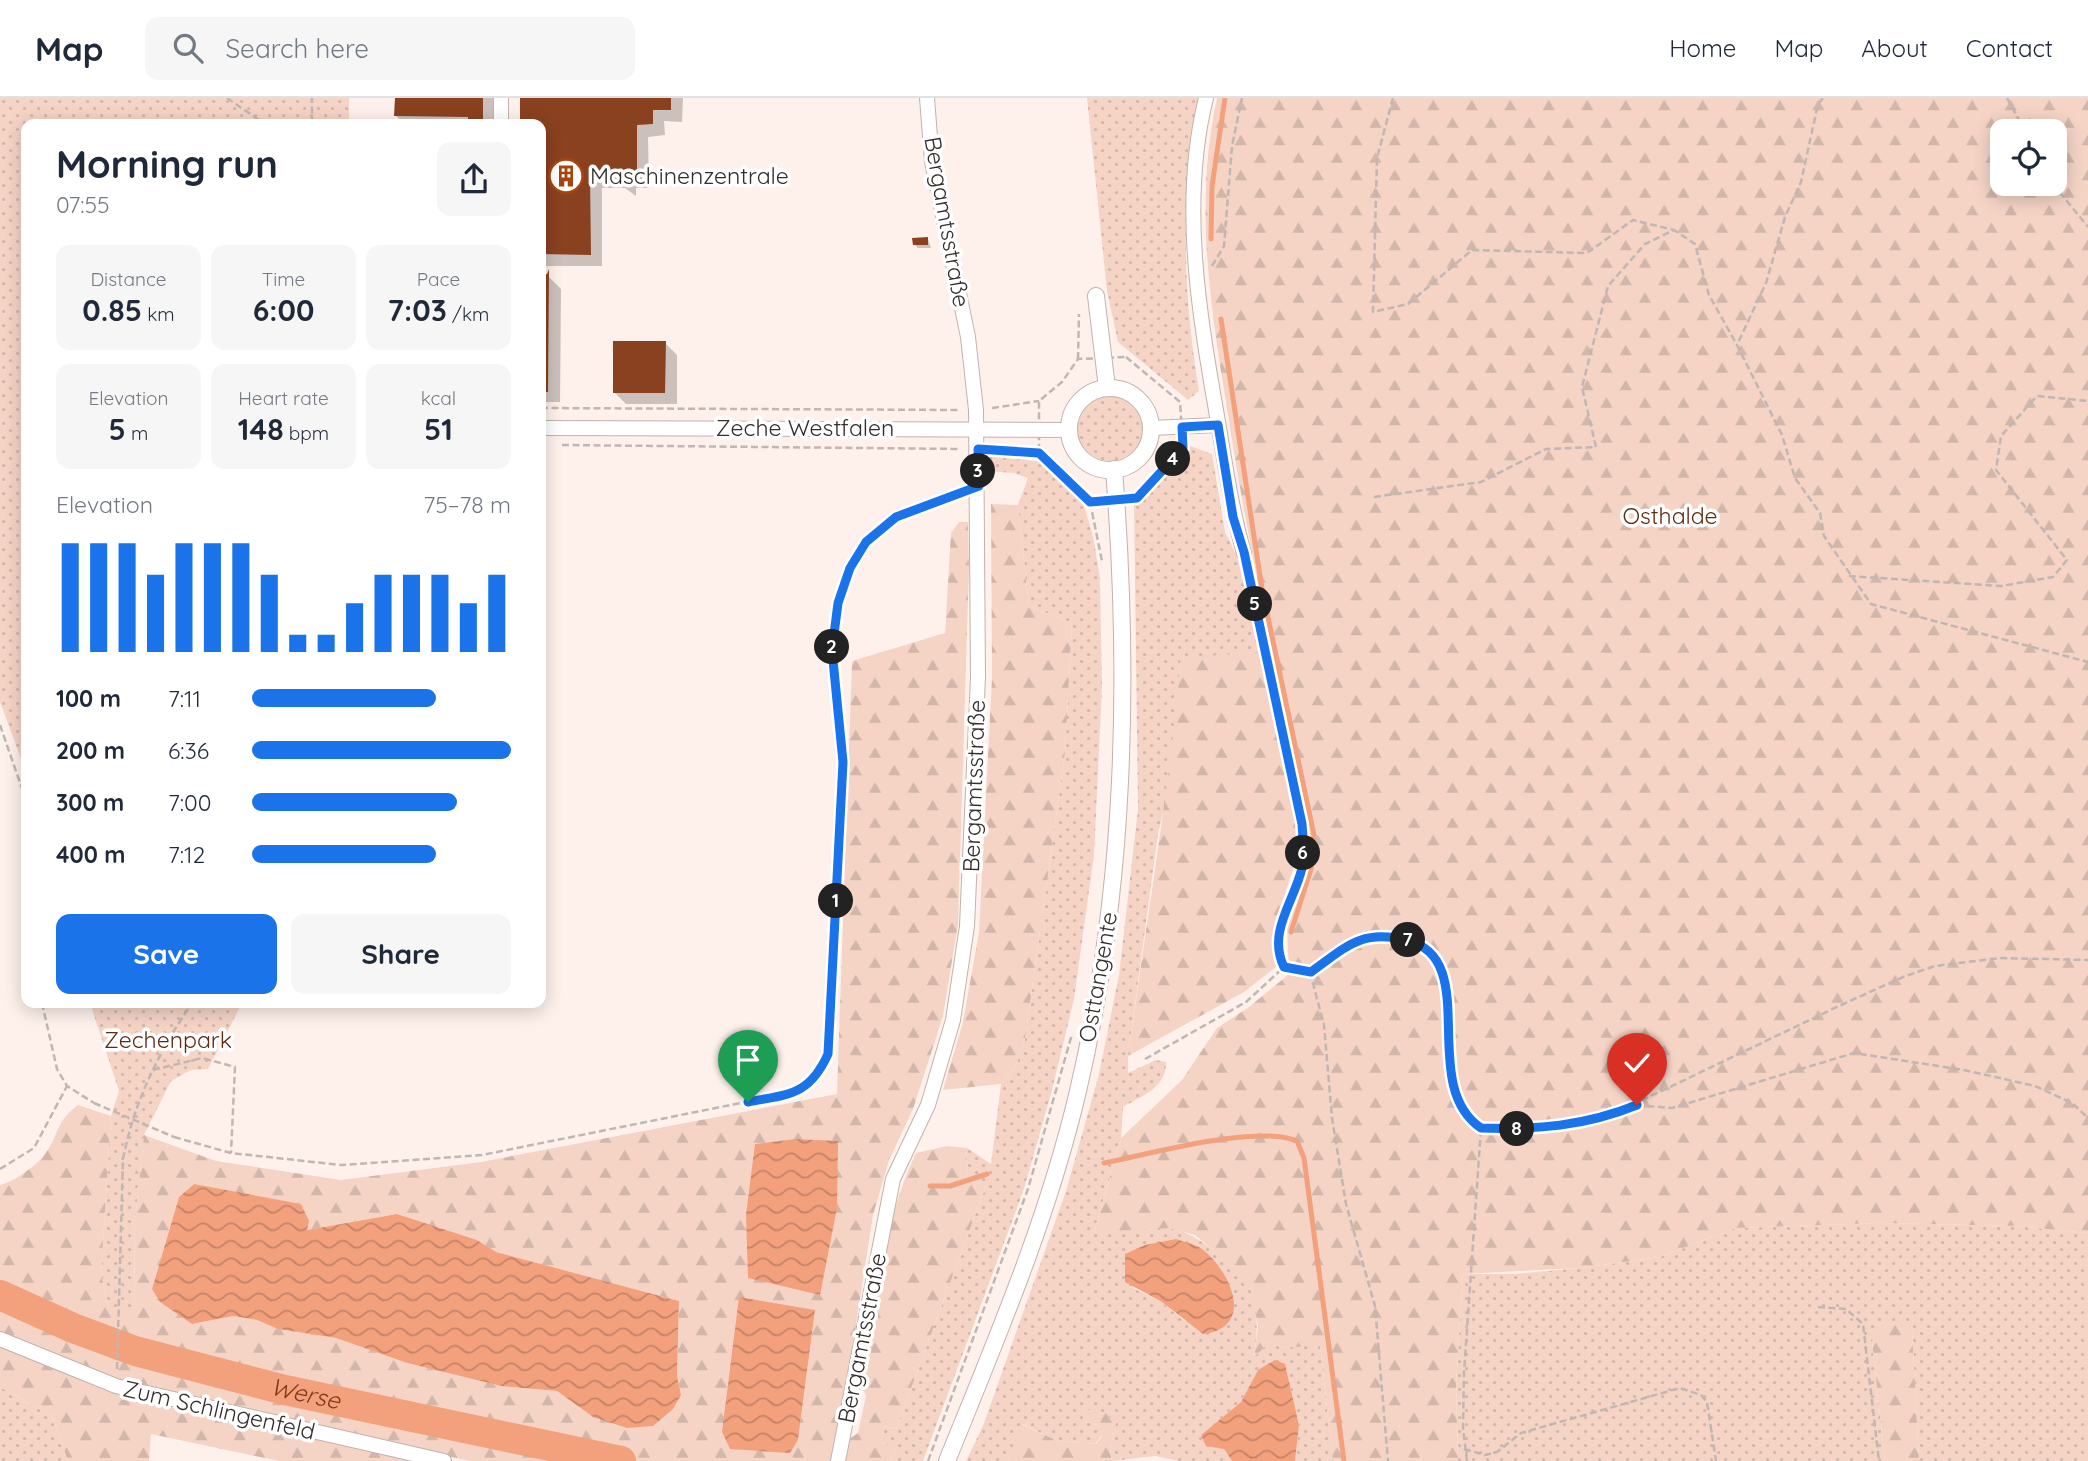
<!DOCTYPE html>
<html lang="en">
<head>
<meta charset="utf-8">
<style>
	:root { --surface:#fff; --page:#f6f6f7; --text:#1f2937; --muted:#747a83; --line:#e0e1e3; --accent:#1a73e8 }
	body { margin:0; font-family:Quicksand,sans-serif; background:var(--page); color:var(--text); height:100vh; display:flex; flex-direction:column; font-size:26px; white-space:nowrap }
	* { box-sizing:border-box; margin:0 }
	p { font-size:23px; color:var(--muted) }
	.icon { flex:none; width:38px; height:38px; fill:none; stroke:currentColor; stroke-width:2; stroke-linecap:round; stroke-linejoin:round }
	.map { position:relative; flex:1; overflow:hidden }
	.sheet { position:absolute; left:21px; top:21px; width:525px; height:889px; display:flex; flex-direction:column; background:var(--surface); border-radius:14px; box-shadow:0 4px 18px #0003 }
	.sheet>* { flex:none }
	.fabs { position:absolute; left:1990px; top:21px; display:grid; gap:14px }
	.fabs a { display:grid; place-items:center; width:77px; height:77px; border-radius:14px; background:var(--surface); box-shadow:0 4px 18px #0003; font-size:35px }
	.pin { position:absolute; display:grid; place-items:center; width:60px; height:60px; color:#fff; margin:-72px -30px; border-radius:50% 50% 50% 0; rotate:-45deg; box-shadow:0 0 7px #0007 }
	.pin .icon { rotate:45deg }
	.km { position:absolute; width:35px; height:35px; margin:-18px; border-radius:50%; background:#222; color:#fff; font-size:19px; line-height:35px; text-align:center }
	.round { display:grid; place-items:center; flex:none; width:74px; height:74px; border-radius:14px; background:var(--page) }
	.head { display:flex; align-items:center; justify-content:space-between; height:119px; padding:0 35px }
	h1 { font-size:38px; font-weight:700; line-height:52px }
	.figures { display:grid; grid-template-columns:repeat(3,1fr); gap:10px; height:119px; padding:7px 35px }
	.figures div { display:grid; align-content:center; border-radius:14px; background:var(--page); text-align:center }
	.figures b { font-size:30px; font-weight:700 }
	.figures small { font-size:19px; font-weight:400 }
	.figures p { font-size:19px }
	.chart { height:196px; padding:14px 35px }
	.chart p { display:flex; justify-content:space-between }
	.chart svg { width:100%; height:126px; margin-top:7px; stroke:var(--accent); stroke-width:6 }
	.button { display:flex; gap:14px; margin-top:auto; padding:14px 35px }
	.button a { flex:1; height:80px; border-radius:14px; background:var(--accent); color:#fff; font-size:28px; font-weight:700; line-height:80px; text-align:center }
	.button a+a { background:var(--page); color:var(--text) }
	ul { padding:0 35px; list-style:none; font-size:23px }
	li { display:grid; grid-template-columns:112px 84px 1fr; align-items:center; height:52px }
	li i { height:18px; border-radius:9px; background:var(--accent) }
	header { display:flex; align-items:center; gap:42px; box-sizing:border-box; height:98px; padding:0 35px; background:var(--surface); border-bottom:2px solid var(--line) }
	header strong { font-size:33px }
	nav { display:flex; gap:38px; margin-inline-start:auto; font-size:24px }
	.search { width:490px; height:63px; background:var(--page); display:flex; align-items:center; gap:18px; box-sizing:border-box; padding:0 24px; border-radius:14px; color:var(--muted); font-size:26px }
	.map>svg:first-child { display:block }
	.grass { fill:url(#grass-dots); fill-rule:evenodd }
	.forest { fill:url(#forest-firs); fill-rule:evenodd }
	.water { fill:url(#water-waves) }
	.shadow { fill:#0003 }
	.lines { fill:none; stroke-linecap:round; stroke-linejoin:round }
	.stream { stroke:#f3a07d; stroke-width:5 }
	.river { stroke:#f3a07d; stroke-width:30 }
	.building { fill:#8a411f }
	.minor-casing { stroke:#c1b2ac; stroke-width:16 }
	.tertiary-casing { stroke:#c1b2ac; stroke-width:18 }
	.path { stroke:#c1b6b2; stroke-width:2.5; stroke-dasharray:7 3.5; stroke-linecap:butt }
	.minor { stroke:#fff; stroke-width:14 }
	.tertiary { stroke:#fff; stroke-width:16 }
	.path-bridge { stroke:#c1b6b2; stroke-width:2.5; stroke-dasharray:7 3.5; stroke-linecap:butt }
	.route-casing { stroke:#fff; stroke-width:14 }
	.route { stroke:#1a73e8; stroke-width:9 }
	.labels { text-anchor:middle; stroke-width:7; stroke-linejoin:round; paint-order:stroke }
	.poi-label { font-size:23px; fill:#332d2b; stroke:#fff; text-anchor:start }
	.street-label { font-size:23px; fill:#332d2b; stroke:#fff }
	.park-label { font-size:23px; fill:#5f2b13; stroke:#fff }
	.water-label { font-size:24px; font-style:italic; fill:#823915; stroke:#fff }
</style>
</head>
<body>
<header>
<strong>Map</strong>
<div class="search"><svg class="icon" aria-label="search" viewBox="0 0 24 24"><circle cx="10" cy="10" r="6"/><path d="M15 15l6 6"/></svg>Search here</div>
<nav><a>Home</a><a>Map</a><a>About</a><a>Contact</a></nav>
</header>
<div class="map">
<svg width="2088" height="1363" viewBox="0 0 2088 1363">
	<defs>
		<pattern id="grass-dots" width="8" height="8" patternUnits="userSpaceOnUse" patternTransform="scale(1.75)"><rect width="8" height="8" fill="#f5d4c6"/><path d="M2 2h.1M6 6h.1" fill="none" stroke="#d2b6aa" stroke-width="1.8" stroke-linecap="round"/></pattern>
		<pattern id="forest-firs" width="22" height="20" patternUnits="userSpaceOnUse" patternTransform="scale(1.75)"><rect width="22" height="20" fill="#f5d4c6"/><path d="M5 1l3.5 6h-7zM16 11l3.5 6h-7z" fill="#d2b6aa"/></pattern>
		<pattern id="water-waves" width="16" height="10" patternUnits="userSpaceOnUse" patternTransform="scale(1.75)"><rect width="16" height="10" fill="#f3a07d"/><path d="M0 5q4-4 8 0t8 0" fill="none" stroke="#c58367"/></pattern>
	</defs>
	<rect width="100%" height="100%" fill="#fef1ec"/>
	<g class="grass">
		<polygon points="0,0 349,0 349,26 26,26 26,674 0,604"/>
		<path d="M 1087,0 L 1198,0 C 1181,106 1182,187 1199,293 L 1188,302 L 1118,244 L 1107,193 Z"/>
		<circle cx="1110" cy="330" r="33"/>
		<path d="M 1187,347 L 1212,356 L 1225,434 L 1237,458 L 1260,554 L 1181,561 L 1170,684 L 1158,736 L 1128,958 L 1128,975 L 1156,962 L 1166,964 C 1167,989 1142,998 1123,1009 L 1121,1040 L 1094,1134 C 1116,1134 1148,1129 1169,1130 C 1192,1131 1245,1172 1252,1194 C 1259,1216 1257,1236 1254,1258 L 1270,1244 L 1284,1250 L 1320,1246 L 1333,1363 L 1295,1363 L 1299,1327 L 1285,1267 L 1258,1272 L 1241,1304 L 1201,1337 L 1224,1351 L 1232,1363 L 1179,1363 L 1155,1358 L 1113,1363 L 1110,1355 L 1116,1324 L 1084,1311 L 1083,1322 L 1099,1328 L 1102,1337 L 1095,1346 L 1058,1343 L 1022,1326 L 1008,1363 L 966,1363 L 983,1328 L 1066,1093 L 1099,976 L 1119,877 L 1138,711 L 1134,407 L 1143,402 L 1187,352 ZM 1176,1141 L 1186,1224 L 1162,1204 L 1133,1190 Z"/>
		<polygon points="983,357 1043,364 1083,405 1093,438 1100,480 1102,590 1094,757 1074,901 1052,992 1024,1091 923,1363 890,1363 895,1354 881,1343 884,1328 896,1331 987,1085 966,1084 967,1050 991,1066 1001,986 1015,970 1025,941 1065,655 1072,525 1029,508 1018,407 1028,380 1014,375 985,373"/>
		<polygon points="90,905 242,905 208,971 191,972 171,983 144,1037 135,1122 134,1214 109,1211 101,1175 111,1018 119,993"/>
		<polygon points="1880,1125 2017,1128 2088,1135 2088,1363 1919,1363 1912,1232 1872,1243 1885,1363 1458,1363 1456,1286 1463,1176 1514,1176 1580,1170 1660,1159 1735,1130"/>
		<polygon points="0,1289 52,1318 68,1363 0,1363"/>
	</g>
	<g class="forest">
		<path d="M 1217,0 L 2088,0 L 2088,1135 L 2017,1128 L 1880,1125 L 1735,1130 L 1660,1159 L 1580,1170 L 1463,1176 L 1456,1286 L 1458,1363 L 1333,1363 L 1320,1247 L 1284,1250 L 1270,1244 L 1254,1259 L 1258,1228 L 1251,1191 L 1226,1163 L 1195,1137 L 1170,1130 L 1094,1135 L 1121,1040 L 1182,982 L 1217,930 L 1249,909 L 1289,876 L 1287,825 L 1305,772 L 1309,753 L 1307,726 C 1280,587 1248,450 1227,310 C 1210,206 1194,105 1217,0 ZM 2002,33 L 2054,33 L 2054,86 L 2002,86 Z"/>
		<polygon points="991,406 1018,407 1029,508 1072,525 1065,655 1025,941 1015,970 1001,986 943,992 963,924 979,834 992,580"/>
		<path d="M 959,424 L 968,424 L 969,469 L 958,826 L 943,918 L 913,1011 L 889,1062 L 873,1117 L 846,1291 L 831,1363 L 470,1363 L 278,1322 L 123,1283 L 0,1234 L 0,1087 C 14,1084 36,1068 45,1056 C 60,1036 54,1025 78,1007 L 111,1018 L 101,1175 L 109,1211 L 134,1213 L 135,1122 L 144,1037 L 216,1063 L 341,1082 L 481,1064 L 837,996 L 852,563 L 945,535 L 951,435 ZM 194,1086 L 233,1094 L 307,1132 L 397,1116 L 477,1142 L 495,1154 L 679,1203 L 677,1277 L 681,1297 L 593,1319 L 557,1293 L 501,1288 L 407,1265 L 336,1240 L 278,1231 L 258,1222 L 233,1218 L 192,1226 L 152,1191 L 179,1099 ZM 815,1212 L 798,1342 L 790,1355 Z"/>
		<path d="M 1260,554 L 1274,609 L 1300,750 L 1277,820 L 1274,849 L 1277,868 L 1244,894 L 1128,958 C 1146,825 1169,694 1181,560 Z"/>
		<path d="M 947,1048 L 967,1050 L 966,1084 L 987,1085 L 896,1331 L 884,1328 L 881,1343 L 895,1354 L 890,1363 L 844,1363 L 849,1341 L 858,1335 L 866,1298 L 861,1287 C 875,1210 882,1126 916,1055 Z"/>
		<polygon points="1893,1223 1912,1232 1919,1363 1885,1363 1872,1243 1877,1229"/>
		<polygon points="0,1249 110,1294 413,1363 279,1363 151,1336 149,1363 68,1363 52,1318 0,1289"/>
		<polygon points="1084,1311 1104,1314 1116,1324 1110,1355 1113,1363 1008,1363 1021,1326 1058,1343 1096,1346 1102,1338 1099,1328 1083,1322"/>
	</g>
	<g class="water">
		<polygon points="795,1041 838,1043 837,1110 820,1197 748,1180 746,1117 755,1046"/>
		<polygon points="194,1086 301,1106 309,1123 307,1132 397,1116 477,1142 496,1154 679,1203 677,1277 681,1297 673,1311 653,1328 627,1330 593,1319 557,1293 501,1288 407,1265 336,1240 278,1231 257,1222 233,1218 192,1226 160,1204 152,1191 179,1099"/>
		<path d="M 1176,1141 C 1184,1144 1195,1146 1202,1151 C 1231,1173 1256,1230 1203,1236 L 1162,1204 L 1125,1184 L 1125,1156 L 1145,1147 Z"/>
		<polygon points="739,1199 815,1212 798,1342 790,1355 730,1351 722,1334"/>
		<polygon points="1275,1262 1285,1266 1299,1327 1295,1363 1232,1363 1224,1351 1206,1348 1201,1337 1241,1304 1258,1272"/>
	</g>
	<g class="shadow">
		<polygon points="396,0 496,0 495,26 405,26 396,18"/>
		<polygon points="522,0 692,0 683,0 682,24 664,23 665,37 648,39 649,90 636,90 636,98 625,90 602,90 602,168 541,168 541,26 522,26"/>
		<polygon points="928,141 931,150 918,150 915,147"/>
		<polygon points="541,179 549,179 561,191 560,304 541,304"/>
		<polygon points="665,245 677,257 677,306 626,306 614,294"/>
	</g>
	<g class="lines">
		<g class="stream">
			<polyline points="1211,141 1212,88 1225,0"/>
			<polyline points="1221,221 1262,491 1314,737 1311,771 1291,834"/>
			<path d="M 1104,1065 C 1150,1056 1257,1026 1297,1043 L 1304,1060 L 1344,1363"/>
			<polyline points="930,1088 950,1088 987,1076"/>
		</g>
		<path class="river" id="s1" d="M 0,1197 L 73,1230 L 135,1253 L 285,1292 L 621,1363"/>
	</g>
	<g class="building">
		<polygon points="395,0 483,0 483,26 468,26 468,19 394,18"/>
		<polygon points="520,0 671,0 671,12 653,12 653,26 637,27 637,78 624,78 624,86 619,86 619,78 590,79 591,157 541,156 541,26 520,26"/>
		<polygon points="928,139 928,147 913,147 912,140"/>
		<polygon points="549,171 548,294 545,294 541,293 541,177 547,176"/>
		<polygon points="613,243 666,243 665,295 613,295"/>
	</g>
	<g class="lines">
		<g class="minor-casing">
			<g id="minor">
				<path d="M 1206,0 C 1180,104 1199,215 1217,318 C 1225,364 1231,410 1244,455"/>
				<polyline points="501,26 501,0"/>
				<polyline points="541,330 1069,332"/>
				<polyline points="1151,330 1218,327"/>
				<polyline points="0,1241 116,1288 444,1363"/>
				<polyline points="838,1363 893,1081 928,1007 953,922 967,828 978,579 976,312 968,239 932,64 927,0"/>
			</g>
		</g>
		<g class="tertiary-casing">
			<g id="tertiary">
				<polyline points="1096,198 1107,290"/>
				<circle cx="1110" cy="331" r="41"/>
				<path d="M 947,1363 C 996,1242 1048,1121 1078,993 C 1126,789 1130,579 1114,371"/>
			</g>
		</g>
		<g class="path">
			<polyline points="227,0 265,26"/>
			<polyline points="1393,0 1377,60 1373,214 1408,206 1472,152 1587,155 1633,122 1674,132"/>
			<polyline points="1823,0 1818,6 1801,84 1785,119 1766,185 1737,247 1782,337 1795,380 1820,415 1824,438 1871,506 2088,564"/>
			<polyline points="2007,0 2025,33"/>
			<polyline points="312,26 312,0"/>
			<polyline points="2053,86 2088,129"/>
			<polyline points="1212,168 1224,148 1232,48 1242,0"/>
			<polygon points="1126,259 1180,304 1183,350 1137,400 1090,404 1039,355 1039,303 1062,284 1078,261"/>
			<polyline points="1078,261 1079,216"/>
			<polyline points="541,310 961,312"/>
			<polyline points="992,310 1039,303"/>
			<polyline points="562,347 961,351"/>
			<polyline points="992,352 1039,355"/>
			<polyline points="1374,399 1481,384 1546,351 1596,349 1582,289 1608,188 1645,146 1674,132 1695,146 1709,197 1737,247"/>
			<polyline points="1090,404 1102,463"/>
			<polyline points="1247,471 1302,726 1302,771 1280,832 1280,860 1284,869"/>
			<polyline points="1849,478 2001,488 2053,479 2067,462 1996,372 2001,338 2037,298 2088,303"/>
			<polyline points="0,627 26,702"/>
			<path d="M 1284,869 L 1310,874 C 1346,849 1360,831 1406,842 C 1483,860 1416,986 1481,1030 L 1568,1028 L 1603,1021 L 1841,907 L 1903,879 L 1935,868 L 2000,860 L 2088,862"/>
			<polyline points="1310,874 1324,927 1332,1020 1346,1106 1375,1208 1388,1363"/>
			<polyline points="42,905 57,971 67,988 94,1005"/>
			<polyline points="1145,961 1246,904 1284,869"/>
			<polyline points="153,972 202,960 235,969 231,1055"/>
			<polyline points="1637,1007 1672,1010 1854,955 1964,972 2035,988 2072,1005 2088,1020"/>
			<polyline points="174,1039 231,1055 341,1067 482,1057 800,993 818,979 828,956 843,664 832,552 838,505 850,470 866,444 896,419 962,394"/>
			<polyline points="0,1071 34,1050 67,988"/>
			<polyline points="1818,1209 1846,1211 1863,1226 1879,1363"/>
			<path d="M 117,1271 L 123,1061 C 134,1004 159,953 192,905"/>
			<polyline points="1464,1351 1485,1357 1497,1354 1521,1335 1680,1290 1701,1297 1707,1304 1716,1363"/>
			<polyline points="928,1363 1028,1091 1072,936"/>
			<polyline points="1467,1363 1463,1330 1464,1275 1481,1030"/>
		</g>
		<use href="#minor" class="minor"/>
		<use href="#tertiary" class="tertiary"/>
		<polyline class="path-bridge" points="94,1005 174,1039"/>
	</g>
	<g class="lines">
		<g class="route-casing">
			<path id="route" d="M 748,1004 C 789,996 809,998 828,956 L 843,664 L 832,552 L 838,505 L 850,470 L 866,444 L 896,419 L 979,388 L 978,351 L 1039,355 L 1090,404 L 1137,400 L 1183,350 L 1182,329 L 1218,327 L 1233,419 L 1244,454 L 1302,726 C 1303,741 1305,756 1302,770 C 1294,804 1267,834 1284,869 L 1311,874 C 1346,849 1361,831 1406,842 C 1484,860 1416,986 1481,1030 C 1536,1032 1585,1028 1637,1007"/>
		</g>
		<use href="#route" class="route"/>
	</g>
	<defs>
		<g id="building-ring" transform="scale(1.75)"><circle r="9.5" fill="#fff" stroke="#a8450e" stroke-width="1.5"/><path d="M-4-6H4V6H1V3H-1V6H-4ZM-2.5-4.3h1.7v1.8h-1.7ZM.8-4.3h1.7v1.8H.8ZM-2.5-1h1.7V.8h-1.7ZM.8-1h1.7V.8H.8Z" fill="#a8450e"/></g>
	</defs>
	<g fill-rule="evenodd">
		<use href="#building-ring" x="566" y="78"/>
	</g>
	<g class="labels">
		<g class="poi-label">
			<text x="590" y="86">Maschinenzentrale</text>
		</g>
		<g class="street-label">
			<text transform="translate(947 124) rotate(80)" y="8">Bergamtsstraße</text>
			<text x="805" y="338">Zeche Westfalen</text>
			<text transform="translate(974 688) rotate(-88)" y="8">Bergamtsstraße</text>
			<text transform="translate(1098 879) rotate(-80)" y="8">Osttangente</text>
			<text transform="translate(862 1240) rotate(-79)" y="8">Bergamtsstraße</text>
			<text transform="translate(219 1312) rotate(13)" y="8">Zum Schlingenfeld</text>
		</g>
		<g class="park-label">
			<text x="1670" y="426">Osthalde</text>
			<text x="168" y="950">Zechenpark</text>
		</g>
		<g class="water-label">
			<text dy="8" stroke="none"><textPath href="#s1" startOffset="322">Werse</textPath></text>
		</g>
	</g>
</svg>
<div class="fabs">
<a><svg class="icon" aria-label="locate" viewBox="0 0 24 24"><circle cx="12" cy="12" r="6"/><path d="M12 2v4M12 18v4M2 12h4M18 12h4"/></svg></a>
</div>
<div class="pin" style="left:748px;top:1004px;background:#1e9e55"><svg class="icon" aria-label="arrive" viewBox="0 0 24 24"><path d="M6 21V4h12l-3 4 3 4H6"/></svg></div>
<div class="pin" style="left:1637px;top:1007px;background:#d93025"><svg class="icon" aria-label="check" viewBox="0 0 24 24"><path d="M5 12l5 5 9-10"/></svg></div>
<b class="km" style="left:836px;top:803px">1</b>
<b class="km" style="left:832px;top:549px">2</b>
<b class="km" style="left:978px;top:373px">3</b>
<b class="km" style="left:1173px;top:361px">4</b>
<b class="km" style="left:1255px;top:506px">5</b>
<b class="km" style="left:1303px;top:755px">6</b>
<b class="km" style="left:1408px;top:842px">7</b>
<b class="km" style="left:1517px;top:1031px">8</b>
<section class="sheet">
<div class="head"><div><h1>Morning run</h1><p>07:55</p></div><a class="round"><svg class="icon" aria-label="share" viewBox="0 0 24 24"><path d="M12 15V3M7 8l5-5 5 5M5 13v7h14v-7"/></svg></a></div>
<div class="figures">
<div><p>Distance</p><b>0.85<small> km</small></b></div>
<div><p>Time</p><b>6:00</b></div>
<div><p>Pace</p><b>7:03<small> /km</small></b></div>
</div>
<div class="figures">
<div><p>Elevation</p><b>5<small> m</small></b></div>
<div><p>Heart rate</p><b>148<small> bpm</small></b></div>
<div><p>kcal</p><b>51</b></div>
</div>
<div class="chart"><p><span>Elevation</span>75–78 m</p>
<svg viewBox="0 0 160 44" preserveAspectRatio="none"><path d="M5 44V6M15 44V6M25 44V6M35 44V17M45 44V6M55 44V6M65 44V6M75 44V17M85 44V38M95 44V38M105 44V27M115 44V17M125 44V17M135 44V17M145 44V27M155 44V17"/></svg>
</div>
<ul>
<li><b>100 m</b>7:11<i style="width:71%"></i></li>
<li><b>200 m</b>6:36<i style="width:100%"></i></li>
<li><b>300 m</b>7:00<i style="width:79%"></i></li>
<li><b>400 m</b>7:12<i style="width:71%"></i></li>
</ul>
<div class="button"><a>Save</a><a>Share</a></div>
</section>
</div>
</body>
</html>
